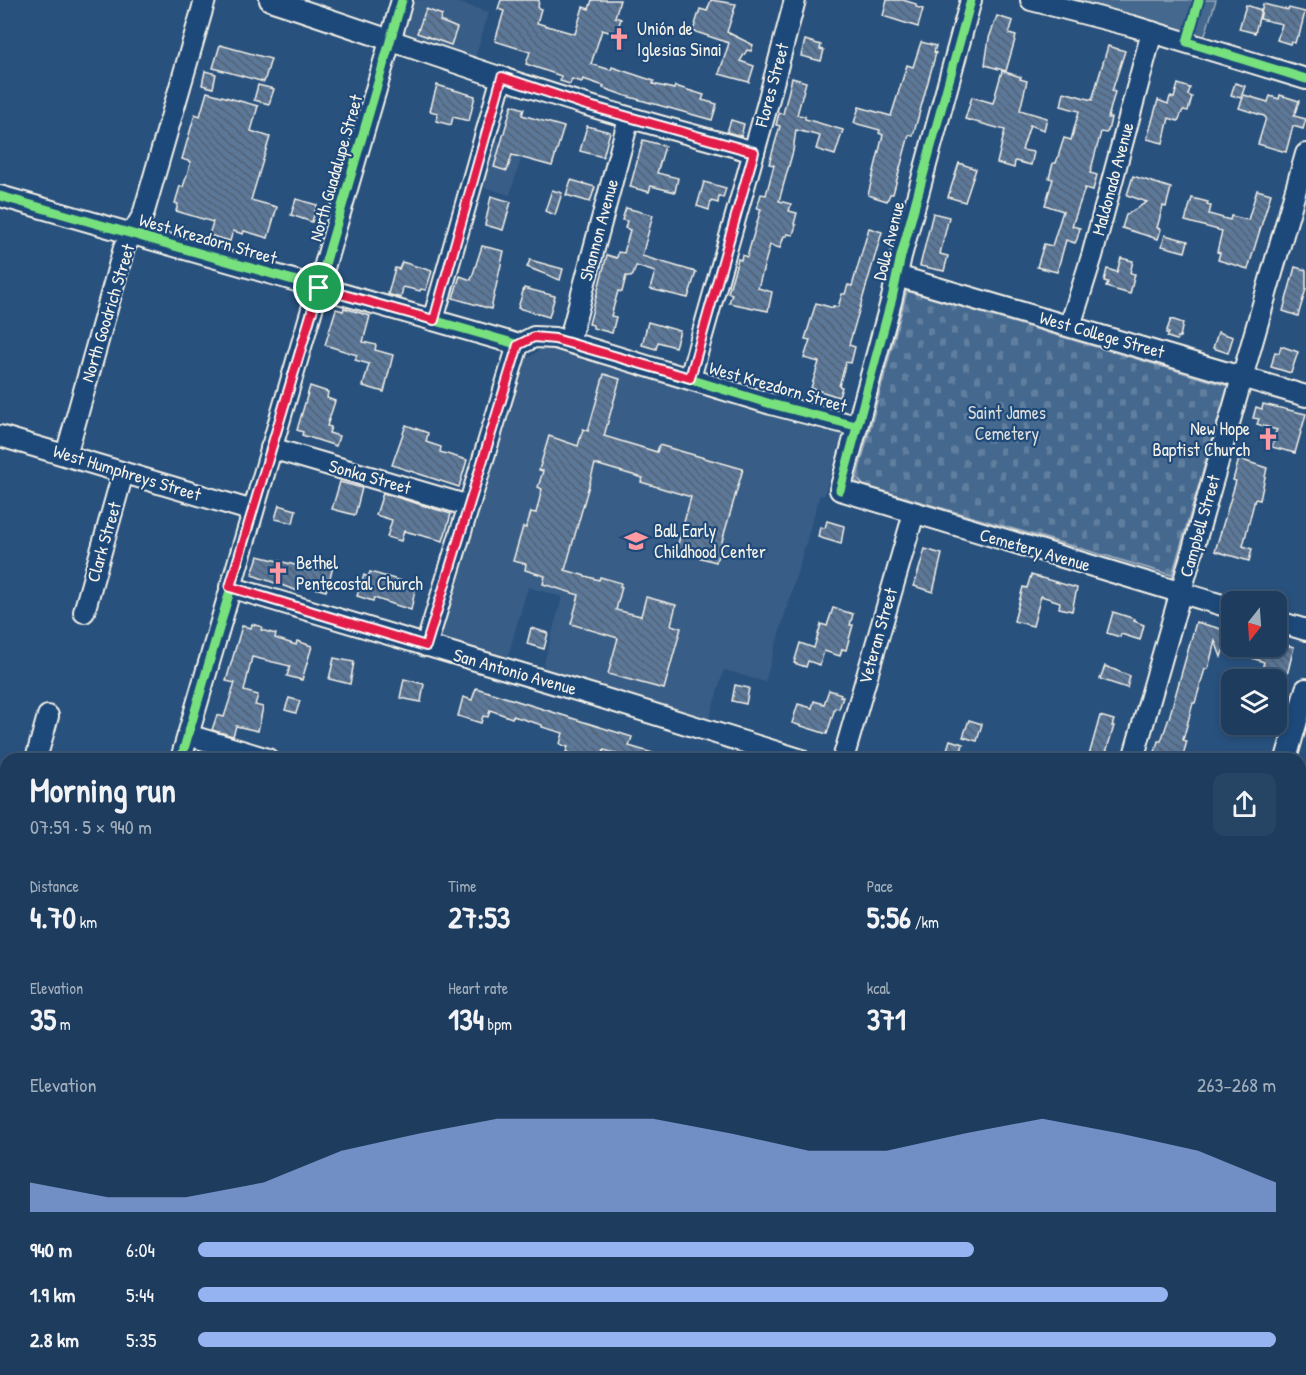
<!DOCTYPE html>
<html lang="en">
<head>
<meta charset="utf-8">
<style>
	:root { --surface:#1e3d5e; --page:#264464; --text:#f1f3f6; --muted:#a1aebc; --line:#3c5673; --accent:#95b2f1 }
	body { margin:0; font-family:"Patrick Hand",sans-serif; background:var(--page); color:var(--text); height:100vh; display:flex; flex-direction:column; font-size:22px; white-space:nowrap }
	* { box-sizing:border-box; margin:0 }
	p { font-size:20px; color:var(--muted) }
	.icon { flex:none; width:33px; height:33px; fill:none; stroke:currentColor; stroke-width:2; stroke-linecap:round; stroke-linejoin:round }
	.map { position:relative; flex:1; overflow:hidden }
	.drawer { position:absolute; left:0px; top:753px; width:1306px; height:622px; display:flex; flex-direction:column; background:var(--surface); border-radius:18px 18px 0 0; box-shadow:0 3px 9px #0003,0 0 0 2px var(--line) }
	.drawer>* { flex:none }
	.needle { width:39px; rotate:197deg }
	.buttons { position:absolute; left:1221px; top:591px; display:grid; gap:12px }
	.buttons a { display:grid; place-items:center; width:66px; height:66px; border-radius:12px; background:var(--surface); box-shadow:0 3px 9px #0003,0 0 0 2px var(--line); font-size:30px }
	.pin { position:absolute; display:grid; place-items:center; width:51px; height:51px; color:#fff; margin:-26px; border:3px solid #fff; border-radius:50%; box-shadow:0 2px 6px #0007 }
	.round { display:grid; place-items:center; flex:none; width:63px; height:63px; border-radius:12px; background:var(--page) }
	.summary { display:flex; align-items:center; justify-content:space-between; height:102px; padding:0 30px }
	h1 { font-size:33px; font-weight:800; line-height:45px }
	.figures { display:grid; grid-template-columns:repeat(3,1fr); gap:9px; height:102px; padding:6px 30px }
	.figures div { display:grid; align-content:center }
	.figures b { font-size:30px; font-weight:800 }
	.figures small { font-size:16px; font-weight:400 }
	.figures p { font-size:16px }
	.chart { height:168px; padding:12px 30px }
	.chart p { display:flex; justify-content:space-between }
	.chart svg { width:100%; height:108px; margin-top:6px; fill:var(--accent); opacity:.7 }
	ul { padding:0 30px; list-style:none; font-size:20px }
	li { display:grid; grid-template-columns:96px 72px 1fr; align-items:center; height:45px }
	li i { height:15px; border-radius:8px; background:var(--accent) }
	.map>svg:first-child { display:block }
	.built { fill:#375d86 }
	.grass { fill:#45688e; stroke:#9cacbb; stroke-width:1.5; fill-rule:evenodd }
	.cemetery { fill:url(#cemetery-stones); stroke:#9cacbb; stroke-width:1.5 }
	.building { fill:url(#building-back-hatch); stroke:#f4f1e8; stroke-width:1.5 }
	.lines { fill:none; stroke-linecap:round; stroke-linejoin:round }
	.minor-casing { stroke:#f4f1e8; stroke-width:24 }
	.minor { stroke:#1f4a7a; stroke-width:20 }
	.cycleway-casing { stroke:#1f4a7a; stroke-width:13 }
	.cycleway { stroke:#77e17e; stroke-width:9 }
	.route-casing { stroke:#fff; stroke-width:12 }
	.route { stroke:#e11d48; stroke-width:8 }
	.labels { text-anchor:middle; stroke-width:4.5; stroke-linejoin:round; paint-order:stroke }
	.poi-label { font-size:18px; fill:#f4f1e8; stroke:#1f4a7a; text-anchor:start }
	.street-label { font-size:18px; fill:#f4f1e8; stroke:#1f4a7a }
	.park-label { font-size:18px; fill:#dadcda; stroke:#1f4a7a }
</style>
</head>
<body>
<div class="map">
<svg width="1306" height="1375" viewBox="0 0 1306 1375">
	<defs>
		<pattern id="cemetery-stones" width="16" height="16" patternUnits="userSpaceOnUse" patternTransform="scale(1.5)"><rect width="16" height="16" fill="#45688e"/><path d="M2 7V4a2 2 0 0 1 4 0v3zM10 15v-3a2 2 0 0 1 4 0v3z" fill="#607e9e"/></pattern>
		<pattern id="building-back-hatch" width="6" height="6" patternUnits="userSpaceOnUse" patternTransform="scale(1.5)"><rect width="6" height="6" fill="#5b7899"/><path d="M-1 5l2 2M0 0l6 6M5-1l2 2" fill="none" stroke="#536274"/></pattern>
	</defs>
	<rect width="100%" height="100%" fill="#28517e"/>
	<filter id="ink" filterUnits="userSpaceOnUse"><feTurbulence type="fractalNoise" baseFrequency=".0167" numOctaves="2"/><feDisplacementMap in="SourceGraphic" scale="12" xChannelSelector="R" yChannelSelector="G"/><feConvolveMatrix kernelMatrix="1 2 1 2 8 2 1 2 1" color-interpolation-filters="sRGB"/></filter>
	<g filter="url(#ink)">
		<g class="built">
			<polygon points="413,0 449,0 489,12 474,61 405,36 404,30"/>
			<polygon points="492,139 524,149 510,195 479,186"/>
			<polygon points="552,344 843,432 824,496 820,495 765,682 724,670 709,719 542,670 562,597 528,587 507,659 442,639 438,633 520,364 545,346"/>
			<polygon points="16,1370 98,1370 96,1375 15,1375"/>
		</g>
		<g class="grass">
			<polygon points="1068,0 1196,0 1185,31"/>
			<polygon points="1204,0 1216,0 1204,38 1193,35"/>
			<path d="M 907,288 L 1230,382 L 1232,386 L 1175,578 L 1168,581 L 863,488 L 856,481 L 855,477 L 904,290 ZM 907,291 L 1227,386 L 1172,575 L 863,485 L 857,477 Z"/>
		</g>
		<polygon class="cemetery" points="907,291 1228,386 1172,575 863,485 857,477"/>
		<g class="building">
			<polygon points="501,0 539,0 538,8 541,9 537,23 575,34 583,7 589,9 592,0 620,0 615,17 621,19 616,34 602,30 591,64 611,70 612,67 654,81 653,84 674,89 675,86 704,95 702,100 717,104 712,120 626,96 603,88 604,86 583,79 582,82 572,79 570,84 560,81 561,76 526,64 530,52 495,41 504,11 498,9"/>
			<polygon points="711,0 736,4 727,32 753,45 751,51 747,50 740,61 754,66 749,82 719,74 729,43 693,31 700,9 707,11"/>
			<polygon points="887,0 903,0 916,4 916,7 923,9 918,27 883,16"/>
			<polygon points="1263,4 1288,10 1289,8 1305,12 1299,36 1297,36 1295,43 1291,42 1290,44 1277,40 1282,24 1260,19"/>
			<polygon points="1246,5 1261,10 1255,33 1239,29"/>
			<polygon points="426,9 442,15 440,21 457,28 451,45 417,33"/>
			<polygon points="997,16 1013,21 1009,34 1016,36 1006,71 985,65 989,38"/>
			<polygon points="805,40 821,45 820,49 824,50 821,61 801,56"/>
			<polygon points="921,42 936,46 934,52 936,53 913,136 909,135 893,194 890,194 887,201 868,195 883,135 879,133 880,130 854,123 859,107 891,116 907,65 913,67"/>
			<polygon points="220,45 271,59 264,82 213,68"/>
			<polygon points="1108,46 1125,51 1112,91 1115,92 1108,118 1111,118 1108,131 1106,133 1101,132 1090,173 1097,175 1093,190 1085,188 1072,226 1080,228 1077,239 1075,243 1066,240 1057,272 1037,267 1044,244 1052,246 1063,211 1045,205 1053,179 1049,178 1053,163 1056,163 1064,138 1071,140 1079,111 1061,106 1064,92 1092,100"/>
			<polygon points="205,71 216,74 213,88 202,85"/>
			<polygon points="1002,71 1021,77 1020,79 1027,81 1020,110 1047,118 1044,130 1030,125 1022,150 1034,152 1031,165 1015,161 1014,168 997,163 1005,130 965,119 972,97 993,103"/>
			<polygon points="792,78 806,82 797,115 805,116 805,119 843,130 835,155 816,149 820,136 796,130 793,151 779,201 791,204 789,211 797,213 794,224 796,225 793,235 787,234 787,236 784,236 780,248 770,245 758,288 772,292 768,311 729,303 732,294 728,293 738,259 741,260 742,255 747,257 761,209 757,208 761,194 766,195 774,165 769,164 780,126 776,125 779,113 783,114"/>
			<polygon points="1235,83 1245,86 1241,98 1231,95"/>
			<polygon points="1178,84 1190,88 1188,95 1192,97 1188,111 1183,110 1178,121 1169,118 1163,143 1147,139 1158,100 1168,104 1170,97 1174,98"/>
			<polygon points="258,85 274,89 269,104 254,100"/>
			<polygon points="437,85 475,96 469,121 453,117 451,125 436,121 438,113 430,111"/>
			<polygon points="207,92 258,106 251,131 270,137 251,200 277,207 268,238 244,231 243,234 233,231 230,241 209,235 213,222 176,211 178,204 175,203 180,186 183,187 191,162 182,159 195,114 200,116"/>
			<polygon points="1244,95 1268,102 1270,96 1279,99 1280,95 1299,101 1294,116 1306,119 1303,129 1293,126 1286,152 1258,144 1266,118 1264,116 1239,108"/>
			<polygon points="512,105 524,109 522,115 564,127 552,166 512,155 507,171 494,167"/>
			<polygon points="731,120 744,124 741,136 727,132"/>
			<polygon points="587,126 610,132 603,157 580,151"/>
			<polygon points="643,140 665,146 657,173 678,178 675,192 651,186 649,192 630,187"/>
			<polygon points="959,163 976,169 965,202 948,197"/>
			<polygon points="1133,176 1171,188 1166,207 1163,206 1157,228 1161,229 1158,239 1122,228 1126,215 1147,202 1127,195"/>
			<polygon points="571,180 595,187 590,202 566,195"/>
			<polygon points="704,182 726,188 723,198 719,196 718,203 711,201 709,210 697,206"/>
			<polygon points="552,190 562,193 555,215 545,211"/>
			<polygon points="1257,190 1271,194 1248,269 1218,260 1220,253 1217,252 1222,231 1185,221 1192,198 1208,202 1207,205 1211,206 1209,214 1230,220 1231,216 1248,220"/>
			<polygon points="491,196 511,202 503,230 485,225"/>
			<polygon points="296,199 317,205 312,222 291,215"/>
			<polygon points="626,208 653,215 642,256 696,272 688,298 650,289 655,272 636,266 633,275 631,277 626,276 622,292 618,291 611,316 616,317 612,333 593,328 593,325 589,324 607,255 617,258 618,252 624,253 630,230 625,228 627,221 622,220"/>
			<polygon points="933,213 949,217 940,254 948,256 944,271 920,266"/>
			<polygon points="869,228 882,232 849,345 855,347 851,363 846,362 839,386 842,387 839,397 811,388 819,362 804,358 810,340 805,339 816,303 833,308 833,306 838,307 842,294 845,294 848,285 852,286"/>
			<polygon points="1165,235 1188,241 1185,252 1162,246"/>
			<polygon points="482,246 504,251 491,309 453,298 460,276 471,280"/>
			<polygon points="1121,258 1133,261 1130,273 1135,274 1130,294 1106,287 1108,282 1104,281 1107,269 1117,272"/>
			<polygon points="530,260 563,269 560,280 527,267"/>
			<polygon points="402,262 432,271 426,290 421,289 420,291 403,287 401,298 388,294 395,268 399,269"/>
			<polygon points="1295,267 1306,270 1306,289 1298,316 1283,311"/>
			<polygon points="524,288 555,296 549,317 518,308"/>
			<polygon points="344,308 370,316 363,342 376,345 375,350 393,355 384,392 363,386 369,364 355,360 357,355 325,345 336,309 343,311"/>
			<polygon points="1171,319 1183,323 1180,337 1178,337 1177,340 1167,337 1169,333 1166,333"/>
			<polygon points="648,322 680,331 675,347 658,342 656,349 642,345"/>
			<polygon points="1218,332 1233,337 1228,353 1213,348"/>
			<polygon points="1281,346 1298,352 1291,373 1271,367 1275,352 1279,353"/>
			<polygon points="604,374 620,379 604,436 657,452 659,445 743,469 716,562 676,551 691,497 641,482 643,478 595,464 565,570 599,580 600,577 621,583 620,586 622,587 616,610 641,616 646,597 676,605 671,625 681,628 664,689 608,674 618,638 571,624 579,595 543,584 545,576 525,570 526,564 513,561 523,527 526,528 531,512 536,513 542,489 538,487 543,471 539,470 549,436 578,446 583,429 588,431"/>
			<polygon points="310,386 328,392 327,398 335,401 327,426 331,427 329,433 339,436 336,446 302,435 303,432 297,430"/>
			<polygon points="1263,404 1306,414 1295,453 1272,447 1274,440 1272,439 1277,430 1257,424 1259,419 1253,418 1256,407 1262,409"/>
			<polygon points="406,425 428,433 426,442 441,447 440,452 467,460 459,487 392,465"/>
			<polygon points="1239,459 1267,468 1260,500 1255,499 1243,546 1252,549 1249,561 1215,551 1236,481 1233,480"/>
			<polygon points="340,482 362,488 355,515 332,509"/>
			<polygon points="383,493 451,514 443,541 404,531 401,541 387,537 392,520 376,515"/>
			<polygon points="279,505 296,510 293,523 275,519"/>
			<polygon points="827,521 844,526 841,544 818,537 820,527 825,528"/>
			<polygon points="925,549 942,554 933,592 914,586"/>
			<polygon points="258,556 316,570 318,563 333,567 326,591 300,584 298,591 252,575"/>
			<polygon points="370,572 416,585 411,610 374,598 373,601 357,596 364,575 368,577"/>
			<polygon points="1031,575 1077,588 1072,611 1059,608 1060,602 1041,596 1033,626 1014,621 1023,587 1027,588"/>
			<polygon points="833,608 853,614 850,625 853,625 846,650 842,649 840,656 824,651 820,665 808,661 806,667 794,663 800,643 814,648 821,624 827,626"/>
			<polygon points="1113,612 1135,619 1134,621 1144,625 1140,640 1121,634 1120,637 1107,633"/>
			<polygon points="1196,622 1229,631 1221,657 1215,641 1208,669 1205,669 1195,703 1193,703 1183,740 1187,741 1182,759 1174,759 1155,752 1158,741 1161,741 1169,718"/>
			<polygon points="252,624 262,627 261,630 276,634 275,638 296,645 297,641 312,646 302,680 287,676 290,666 252,657 244,691 258,695 255,705 263,707 258,731 236,726 233,736 212,730 217,715 224,717 235,683 226,681 242,626 251,628"/>
			<polygon points="531,628 548,633 544,649 527,644"/>
			<polygon points="1276,642 1294,647 1286,679 1288,679 1281,700 1276,700 1276,680 1259,680 1264,662 1224,649 1224,646 1276,646"/>
			<polygon points="334,658 354,662 350,684 329,679"/>
			<polygon points="1105,666 1130,676 1127,688 1100,679"/>
			<polygon points="404,679 424,684 421,702 400,698"/>
			<polygon points="735,685 749,688 746,704 732,701"/>
			<polygon points="476,688 632,737 629,746 663,756 663,759 634,759 604,750 601,759 591,759 566,752 568,747 560,744 563,733 542,727 542,725 513,716 512,718 490,710 488,717 483,716 481,723 458,716 463,697 472,700"/>
			<polygon points="829,690 841,694 840,696 843,697 839,709 835,708 827,734 792,723 798,704 812,708 814,701 824,704"/>
			<polygon points="289,698 300,701 296,713 285,710"/>
			<polygon points="1100,716 1114,720 1112,726 1114,726 1104,759 1088,759"/>
			<polygon points="969,720 982,724 977,741 963,737"/>
			<polygon points="950,740 963,744 959,759 944,759"/>
		</g>
		<g class="lines">
			<g class="minor-casing">
				<g id="minor">
					<path d="M 270,0 C 376,34 480,73 587,105 C 642,122 698,136 754,152"/>
					<polyline points="971,0 901,256 892,298 840,490 1232,608"/>
					<polyline points="1031,0 1132,26 1306,79"/>
					<polyline points="0,196 506,341 518,345 534,337 555,338 771,404 856,426"/>
					<polyline points="897,276 1306,396"/>
					<polyline points="433,320 502,77"/>
					<polyline points="1070,326 1092,256 1152,32"/>
					<polyline points="569,342 629,118"/>
					<polyline points="690,378 767,106 795,0"/>
					<polyline points="0,436 253,511"/>
					<polyline points="271,448 469,506"/>
					<polyline points="66,455 124,248 143,215 205,0"/>
					<polyline points="230,587 593,695 799,759"/>
					<polyline points="84,612 123,473"/>
					<polyline points="1276,621 1306,630"/>
					<polyline points="426,646 518,345"/>
					<polyline points="188,735 268,759"/>
					<polyline points="36,759 48,716"/>
					<polyline points="181,759 402,0"/>
					<polyline points="843,759 914,513"/>
					<polyline points="1133,759 1306,154"/>
					<polyline points="1286,759 1306,689"/>
					<polyline points="0,885 6,864"/>
					<polyline points="0,912 6,914"/>
					<polyline points="1300,915 1306,917"/>
					<polyline points="1300,1039 1306,1020"/>
					<polyline points="0,1066 6,1068"/>
					<polyline points="0,1210 6,1212"/>
					<polyline points="953,1370 972,1375"/>
					<polyline points="2,1375 6,1361"/>
					<polyline points="556,1375 558,1370"/>
					<polyline points="721,1375 722,1370"/>
					<polyline points="929,1375 931,1370"/>
					<polyline points="1132,1375 1134,1370"/>
				</g>
			</g>
			<use href="#minor" class="minor"/>
			<g class="cycleway-casing">
				<g id="cycleway">
					<polyline points="1199,0 1187,42 1306,79"/>
					<polyline points="0,196 506,341 518,345 534,337 555,338 771,404 856,426"/>
					<polyline points="840,490 892,298 901,256 971,0"/>
					<polyline points="181,759 402,0"/>
				</g>
			</g>
			<use href="#cycleway" class="cycleway"/>
		</g>
	</g>
	<g class="lines" filter="url(#ink)">
		<g class="route-casing">
			<polygon id="route" points="502,77 586,105 754,152 690,378 555,339 534,337 518,345 426,646 230,587 319,288 434,320"/>
		</g>
		<use href="#route" class="route"/>
	</g>
	<defs>
		<g id="church-bare" transform="scale(1.8)"><path d="M-1.2-6h2.4v3.5h3.3v2.4h-3.3V6h-2.4V-.1h-3.3v-2.4h3.3Z" fill="#ff9aa2" stroke="#1f4a7a" stroke-width="2.5" paint-order="stroke"/></g>
		<g id="school-bare" transform="scale(1.8)"><path d="M0-5L7-2L0 1L-7-2ZM-4 1L0 2.5L4 1V4Q0 6-4 4Z" fill="#ff9aa2" stroke="#1f4a7a" stroke-width="2.5" paint-order="stroke"/></g>
	</defs>
	<g fill-rule="evenodd">
		<use href="#church-bare" x="619" y="39"/>
		<use href="#church-bare" x="1268" y="439"/>
		<use href="#school-bare" x="636" y="541"/>
		<use href="#church-bare" x="278" y="573"/>
	</g>
	<g class="labels">
		<g class="poi-label">
			<text x="637" y="35">Unión de<tspan x="637" dy="21">Iglesias Sinai</tspan></text>
			<text x="1250" y="435" text-anchor="end">New Hope<tspan x="1250" dy="21">Baptist Church</tspan></text>
			<text x="654" y="537">Ball Early<tspan x="654" dy="21">Childhood Center</tspan></text>
			<text x="296" y="569">Bethel<tspan x="296" dy="21">Pentecostal Church</tspan></text>
		</g>
		<g class="street-label">
			<text transform="translate(772 85) rotate(-75)" y="6">Flores Street</text>
			<text transform="translate(336 168) rotate(-74)" y="6">North Guadalupe Street</text>
			<text transform="translate(1113 179) rotate(-75)" y="6">Maldonado Avenue</text>
			<text transform="translate(599 230) rotate(-75)" y="6">Shannon Avenue</text>
			<text transform="translate(208 239) rotate(16)" y="6">West Krezdorn Street</text>
			<text transform="translate(889 241) rotate(-76)" y="6">Dolle Avenue</text>
			<text transform="translate(108 313) rotate(-73)" y="6">North Goodrich Street</text>
			<text transform="translate(1102 335) rotate(16)" y="6">West College Street</text>
			<text transform="translate(778 387) rotate(16)" y="6">West Krezdorn Street</text>
			<text transform="translate(127 473) rotate(17)" y="6">West Humphreys Street</text>
			<text transform="translate(370 477) rotate(16)" y="6">Sonka Street</text>
			<text transform="translate(1200 526) rotate(-74)" y="6">Campbell Street</text>
			<text transform="translate(104 542) rotate(-74)" y="6">Clark Street</text>
			<text transform="translate(1035 550) rotate(16)" y="6">Cemetery Avenue</text>
			<text transform="translate(878 636) rotate(-74)" y="6">Veteran Street</text>
			<text transform="translate(515 672) rotate(16)" y="6">San Antonio Avenue</text>
		</g>
		<g class="park-label">
			<text x="1007" y="419">Saint James<tspan x="1007" dy="21">Cemetery</tspan></text>
		</g>
	</g>
</svg>
<div class="buttons">
<a><svg class="needle" viewBox="-14 -14 28 28"><path d="M0-13l5 13h-10z" fill="#e53935"/><path d="M0 13l5-13h-10z" fill="#a1aebc"/></svg></a>
<a><svg class="icon" aria-label="layers" viewBox="0 0 24 24"><path d="M12 4l9 5-9 5-9-5zM3 14l9 5 9-5"/></svg></a>
</div>
<div class="pin" style="left:319px;top:288px;background:#1e9e55"><svg class="icon" aria-label="arrive" viewBox="0 0 24 24"><path d="M6 21V4h12l-3 4 3 4H6"/></svg></div>
<section class="drawer">
<div class="summary"><div><h1>Morning run</h1><p>07:59 · 5 × 940 m</p></div><a class="round"><svg class="icon" aria-label="share" viewBox="0 0 24 24"><path d="M12 15V3M7 8l5-5 5 5M5 13v7h14v-7"/></svg></a></div>
<div class="figures">
<div><p>Distance</p><b>4.70<small> km</small></b></div>
<div><p>Time</p><b>27:53</b></div>
<div><p>Pace</p><b>5:56<small> /km</small></b></div>
</div>
<div class="figures">
<div><p>Elevation</p><b>35<small> m</small></b></div>
<div><p>Heart rate</p><b>134<small> bpm</small></b></div>
<div><p>kcal</p><b>371</b></div>
</div>
<div class="chart"><p><span>Elevation</span>263–268 m</p>
<svg viewBox="0 0 160 44" preserveAspectRatio="none"><path d="M0 44V32L10 38L20 38L30 32L40 19L50 12L60 6L70 6L80 6L90 12L100 19L110 19L120 12L130 6L140 12L150 19L160 32V44z"/></svg>
</div>
<ul>
<li><b>940 m</b>6:04<i style="width:72%"></i></li>
<li><b>1.9 km</b>5:44<i style="width:90%"></i></li>
<li><b>2.8 km</b>5:35<i style="width:100%"></i></li>
</ul>
</section>
</div>
</body>
</html>
